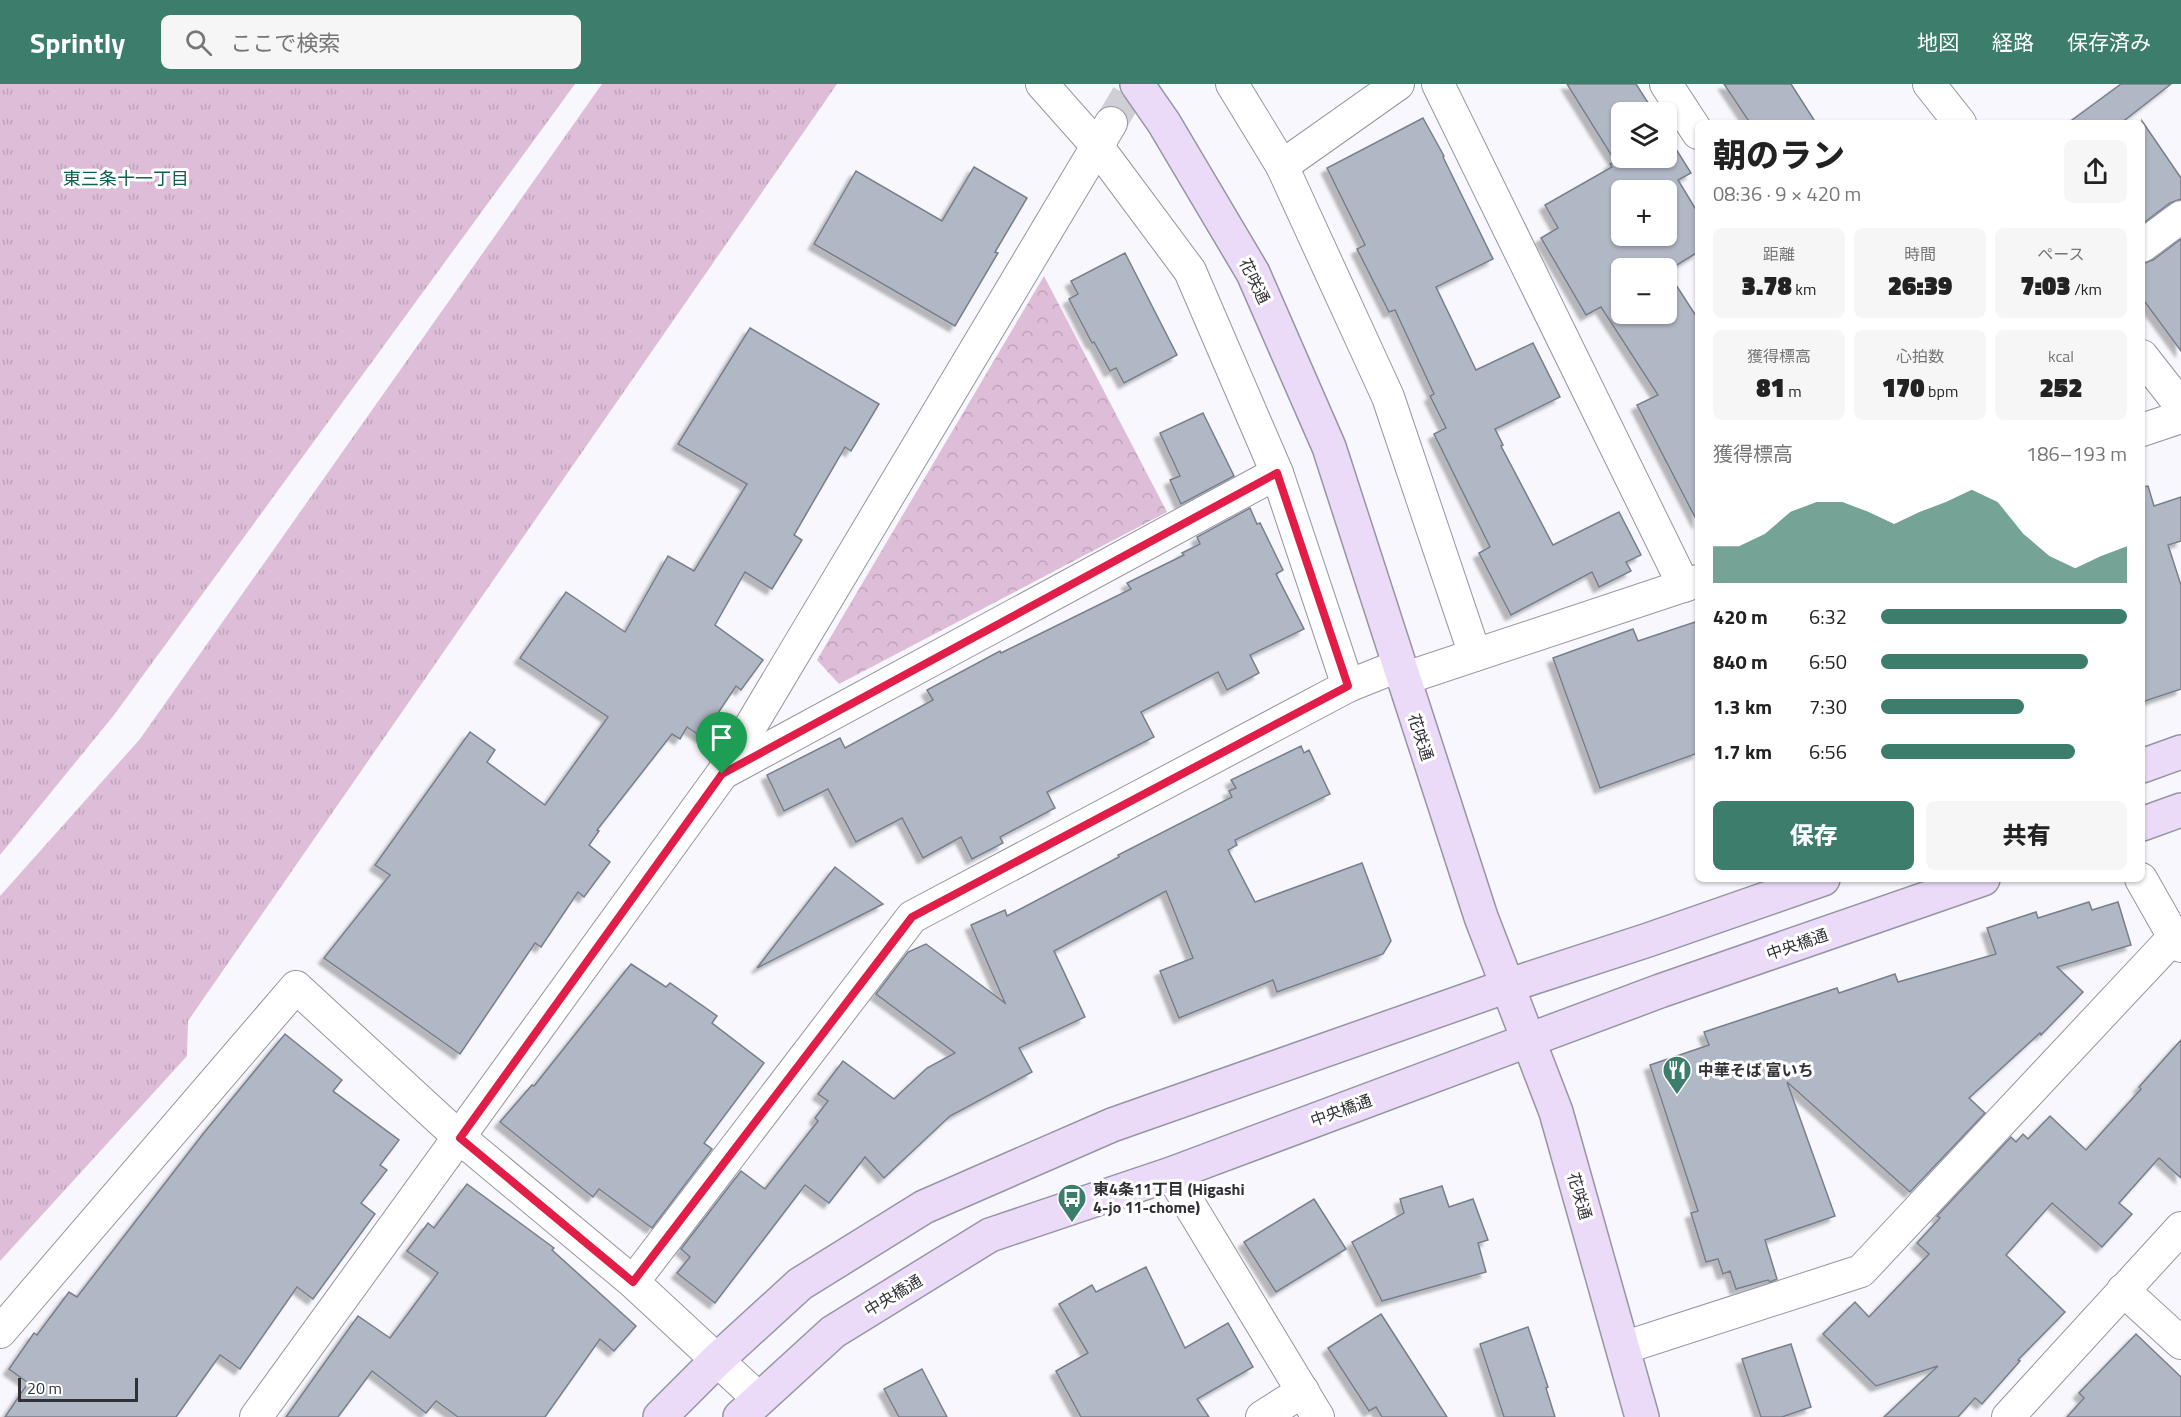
<!DOCTYPE html>
<html lang="ja">
<head>
<meta charset="utf-8">
<style>
	:root { --surface:#fff; --page:#f6f6f6; --text:#222; --muted:#767676; --accent:#3c7d6b }
	body { margin:0; font-family:"Titillium Web","Noto Sans JP",sans-serif; background:var(--page); color:var(--text); height:100vh; display:flex; flex-direction:column; font-size:22px; white-space:nowrap }
	* { box-sizing:border-box; margin:0 }
	p { font-size:20px; color:var(--muted) }
	.icon { flex:none; width:33px; height:33px; fill:none; stroke:currentColor; stroke-width:2; stroke-linecap:round; stroke-linejoin:round }
	.map { position:relative; flex:1; overflow:hidden }
	.sheet { position:absolute; left:1695px; top:36px; width:450px; height:762px; display:flex; flex-direction:column; background:var(--surface); border-radius:9px; box-shadow:0 2px 4px #0004 }
	.sheet>* { flex:none }
	.fabs { position:absolute; left:1611px; top:18px; display:grid; gap:12px }
	.fabs a { display:grid; place-items:center; width:66px; height:66px; border-radius:9px; background:var(--surface); box-shadow:0 2px 4px #0004; font-size:30px }
	.scale { position:absolute; left:18px; bottom:15px; width:120px; box-sizing:border-box; padding-left:6px; border:3px solid #303036; border-top:0; font-size:16px; line-height:21px; white-space:nowrap; color:#303036; -webkit-text-stroke:4px #fff; paint-order:stroke }
	.pin { position:absolute; display:grid; place-items:center; width:51px; height:51px; color:#fff; margin:-62px -26px; border-radius:50% 50% 50% 0; rotate:-45deg; box-shadow:0 0 6px #0007 }
	.pin .icon { rotate:45deg }
	.round { display:grid; place-items:center; flex:none; width:63px; height:63px; border-radius:9px; background:var(--page) }
	.head { display:flex; align-items:center; justify-content:space-between; height:102px; padding:0 18px }
	h1 { font-size:33px; font-weight:800; line-height:45px }
	.stats { display:grid; grid-template-columns:repeat(3,1fr); gap:9px; height:102px; padding:6px 18px }
	.stats div { display:grid; align-content:center; border-radius:9px; background:var(--page); text-align:center }
	.stats b { font-size:26px; font-weight:800 }
	.stats small { font-size:16px; font-weight:400 }
	.stats p { font-size:16px }
	.chart { height:168px; padding:12px 18px }
	.chart p { display:flex; justify-content:space-between }
	.chart svg { width:100%; height:108px; margin-top:6px; fill:var(--accent); opacity:.7 }
	.action { display:flex; gap:12px; margin-top:auto; padding:12px 18px }
	.action a { flex:1; height:69px; border-radius:9px; background:var(--accent); color:#fff; font-size:24px; font-weight:800; line-height:69px; text-align:center }
	.action a+a { background:var(--page); color:var(--text) }
	ul { padding:0 18px; list-style:none; font-size:20px }
	li { display:grid; grid-template-columns:96px 72px 1fr; align-items:center; height:45px }
	li i { height:15px; border-radius:8px; background:var(--accent) }
	header { display:flex; align-items:center; gap:36px; box-sizing:border-box; height:84px; padding:0 30px; background:var(--accent); color:#fff }
	header strong { font-size:28px }
	nav { display:flex; gap:33px; margin-inline-start:auto; font-size:21px }
	.search { width:420px; height:54px; background:var(--page); display:flex; align-items:center; gap:15px; box-sizing:border-box; padding:0 21px; border-radius:9px; color:var(--muted); font-size:22px }
	.map>svg:first-child { display:block }
	.grass { fill:url(#grass-tufts) }
	.park { fill:url(#park-crowns) }
	.building { fill:#b0b7c5; stroke:#787f8b; stroke-width:1.5; fill-rule:evenodd; filter:url(#shadow) }
	.lines { fill:none; stroke-linecap:round; stroke-linejoin:round }
	.street-tunnel { stroke:#cfcfd5; stroke-width:32; stroke-dasharray:32 16; stroke-linecap:butt }
	.street-casing { stroke:#9695a3; stroke-width:34 }
	.secondary-casing { stroke:#9695a3; stroke-width:36 }
	.street { stroke:#fff; stroke-width:32 }
	.secondary { stroke:#ebdbf8; stroke-width:33 }
	.route-casing { stroke:#fff; stroke-width:12 }
	.route { stroke:#e11d48; stroke-width:8 }
	.labels { text-anchor:middle; stroke-width:6; stroke-linejoin:round; paint-order:stroke }
	.street-label { font-size:16px; fill:#303036; stroke:#fff }
	.poi-label { font-size:16px; font-weight:bold; fill:#303036; stroke:#fff; text-anchor:start }
	.neighbourhood-label { font-size:18px; fill:#0d614f; stroke:#fff }
</style>
</head>
<body>
<header>
<strong>Sprintly</strong>
<div class="search"><svg class="icon" aria-label="search" viewBox="0 0 24 24"><circle cx="10" cy="10" r="6"/><path d="M15 15l6 6"/></svg>ここで検索</div>
<nav><a>地図</a><a>経路</a><a>保存済み</a></nav>
</header>
<div class="map">
<svg width="2181" height="1333" viewBox="0 0 2181 1333">
	<defs>
		<pattern id="grass-tufts" width="24" height="20" patternUnits="userSpaceOnUse" patternTransform="scale(1.5)"><rect width="24" height="20" fill="#ddbdd7"/><path d="M3 7l-1-3M5 7V3M7 7l1-3M15 17l-1-3M17 17v-4M19 17l1-3" fill="none" stroke="#bea3b9"/></pattern>
		<pattern id="park-crowns" width="20" height="18" patternUnits="userSpaceOnUse" patternTransform="scale(1.5)"><rect width="20" height="18" fill="#ddbdd7"/><path d="M2 6a3 3 0 1 1 6 0M12 15a3 3 0 1 1 6 0" fill="none" stroke="#bea3b9"/></pattern>
		<filter id="shadow"><feDropShadow dx="-5.5" dy="5.5" stdDeviation="1.5" flood-color="#0004"/></filter>
	</defs>
	<rect width="100%" height="100%" fill="#f7f7fd"/>
	<g class="grass">
		<polygon points="0,0 575,0 114,631 0,771"/>
		<polygon points="602,0 837,0 188,937 187,972 0,1177 0,812 140,655"/>
	</g>
	<polygon class="park" points="1044,192 1167,428 839,600 817,576"/>
	<g class="building">
		<path d="M 1567,0 L 1636,0 L 1654,28 L 1622,28 L 1622,74 L 1666,74 L 1666,49 L 1691,89 L 1678,96 L 1698,129 L 1698,168 L 1667,187 L 1698,235 L 1698,439 L 1637,321 L 1658,311 L 1601,223 L 1586,231 L 1541,154 L 1558,144 L 1545,121 L 1612,83 L 1610,80 L 1615,77 ZM 1622,106 L 1666,106 L 1666,152 L 1622,152 ZM 1622,184 L 1666,184 L 1666,230 L 1622,230 Z"/>
		<polygon points="1724,0 1791,0 1816,39 1750,39"/>
		<polygon points="2121,0 2171,0 2121,39 2068,39"/>
		<polygon points="1423,34 1444,72 1443,73 1493,175 1436,203 1476,286 1533,259 1560,313 1495,345 1503,361 1501,362 1553,461 1619,428 1641,471 1626,478 1631,487 1599,503 1592,488 1511,531 1479,469 1490,463 1434,350 1446,344 1430,312 1434,310 1395,226 1389,228 1357,165 1365,161 1327,84"/>
		<polygon points="2142,37 2181,94 2181,115 2170,119 2142,140"/>
		<polygon points="974,83 1027,114 995,168 998,169 955,242 814,160 856,87 942,137"/>
		<polygon points="2181,155 2181,267 2142,214 2142,180 2153,176"/>
		<polygon points="1125,169 1177,271 1124,299 1116,284 1110,287 1094,258 1092,259 1069,215 1078,210 1071,197"/>
		<polygon points="750,244 879,320 851,367 845,363 794,451 802,456 772,505 745,488 715,541 763,576 741,606 736,602 702,653 687,643 680,655 672,650 597,746 599,747 589,761 610,778 584,813 578,808 541,863 535,859 460,970 324,874 390,791 375,781 470,648 495,666 487,678 545,721 608,633 520,574 566,508 625,548 668,472 694,487 747,400 678,360"/>
		<polygon points="1203,329 1234,392 1181,420 1170,396 1180,392 1160,349"/>
		<polygon points="2148,402 2154,422 2181,413 2181,457 2168,461 2181,501 2181,605 2142,618 2142,403"/>
		<polygon points="1250,424 1257,440 1260,439 1283,486 1276,490 1304,545 1250,571 1259,589 1227,606 1218,588 1141,628 1154,653 1047,708 1055,724 1000,753 1003,759 972,775 961,753 923,774 902,734 856,758 828,705 784,727 767,691 840,654 845,664 933,616 927,606 1000,567 1001,569 1131,505 1127,499 1184,471 1182,469 1200,460 1197,453"/>
		<polygon points="1698,537 1698,669 1600,704 1553,574 1633,545 1638,557"/>
		<polygon points="1301,662 1304,669 1309,666 1330,710 1235,756 1237,761 1228,766 1255,818 1362,779 1391,857 1383,870 1277,908 1273,896 1179,934 1160,887 1193,874 1166,807 1054,867 1085,933 1019,964 1032,988 950,1032 884,1094 865,1073 829,1119 805,1101 715,1219 677,1189 690,1173 681,1165 741,1087 765,1105 818,1037 815,1034 828,1017 818,1010 843,977 894,1015 927,984 955,969 876,910 908,868 926,860 1005,919 971,841 1005,826 1007,832 1119,773 1118,771 1232,713 1229,707 1236,704 1231,696"/>
		<polygon points="835,783 883,820 757,884"/>
		<polygon points="2089,818 2092,826 2118,818 2131,861 2057,883 2083,908 2041,951 2040,949 1969,1014 1985,1029 1910,1108 1787,998 1835,1132 1765,1156 1777,1195 1770,1198 1768,1196 1736,1205 1730,1187 1723,1190 1718,1175 1706,1178 1691,1129 1698,1127 1650,981 1709,961 1704,948 1837,904 1839,909 1895,890 1898,898 1996,870 1987,844 2036,828 2038,834"/>
		<polygon points="631,880 666,903 670,899 717,932 712,939 764,979 704,1059 712,1065 652,1144 599,1105 593,1113 500,1038 532,1001 534,1002"/>
		<polygon points="285,950 342,996 333,1007 399,1056 380,1081 387,1086 361,1119 375,1130 313,1215 297,1203 240,1285 220,1271 176,1333 5,1333 28,1299 9,1285 34,1249 37,1251 69,1208 77,1213 203,1050"/>
		<polygon points="2181,956 2181,1094 2159,1074 2119,1119 2132,1130 2102,1163 2052,1119 2006,1171 2065,1228 2018,1276 2020,1277 1982,1320 1975,1314 1958,1333 1884,1333 1938,1282 1876,1302 1823,1250 1855,1218 1869,1233 1929,1170 1917,1159 1940,1134 1937,1132 2011,1053 2016,1058 2023,1050 2028,1055 2050,1032 2086,1066 2141,1005 2139,1003"/>
		<polygon points="467,1100 554,1164 552,1166 636,1242 614,1267 600,1255 545,1333 458,1333 436,1317 426,1329 372,1287 338,1333 286,1333 358,1232 390,1254 438,1189 407,1167 428,1139 434,1144"/>
		<polygon points="1442,1102 1449,1123 1473,1115 1488,1156 1478,1159 1486,1188 1382,1217 1352,1158 1404,1129 1400,1115"/>
		<polygon points="1314,1115 1346,1165 1276,1208 1244,1158"/>
		<polygon points="1146,1183 1185,1264 1228,1239 1253,1283 1197,1315 1209,1333 1081,1333 1056,1287 1088,1269 1059,1220 1092,1201 1096,1208"/>
		<polygon points="1381,1230 1417,1286 1447,1333 1382,1333 1376,1323 1369,1327 1328,1264"/>
		<polygon points="1528,1243 1548,1303 1546,1304 1555,1333 1504,1333 1480,1260"/>
		<polygon points="2136,1250 2181,1293 2181,1333 2067,1333 2084,1314 2079,1309"/>
		<polygon points="1791,1260 1811,1323 1782,1333 1761,1333 1742,1275"/>
		<polygon points="922,1285 947,1333 899,1333 884,1305"/>
	</g>
	<g class="lines">
		<polyline class="street-tunnel" points="1111,39 1134,0"/>
		<g class="street-casing">
			<g id="street">
				<polyline points="1042,0 1097,62 1190,187 1277,389 1348,602"/>
				<polyline points="1232,0 1282,82 1388,313 1475,571"/>
				<polyline points="1438,0 1684,502"/>
				<polyline points="1666,0 1698,49"/>
				<polyline points="1929,0 1960,39"/>
				<polyline points="1282,82 1398,0"/>
				<polyline points="2142,162 2181,133"/>
				<polyline points="2142,272 2181,322"/>
				<polyline points="2142,346 2181,333"/>
				<polyline points="1403,595 1698,497"/>
				<polyline points="723,689 1277,389"/>
				<polyline points="2141,795 2174,853 2181,862"/>
				<polyline points="1171,1090 1318,1333"/>
				<polyline points="633,1198 912,833 1348,602 1398,582"/>
				<polyline points="2123,1206 2181,1259"/>
				<polyline points="0,1248 296,903 460,1054 633,1198 759,1315"/>
				<polyline points="1623,1264 1861,1187 2174,853"/>
				<polyline points="256,1333 722,690 1111,39"/>
				<polyline points="1262,1333 1303,1307"/>
				<polyline points="2008,1333 2181,1144"/>
			</g>
		</g>
		<g class="secondary-casing">
			<g id="secondary">
				<polyline points="1137,0 1164,39 1253,189 1329,363 1481,833 1556,1028 1642,1333"/>
				<polyline points="2142,682 2181,668"/>
				<polyline points="2142,740 2181,726"/>
				<polyline points="660,1333 717,1276 800,1200 924,1123 1112,1041 1507,902 1648,856 1823,795"/>
				<polyline points="740,1333 833,1248 990,1151 1171,1090 1660,907 1983,795"/>
			</g>
		</g>
		<use href="#street" class="street"/>
		<use href="#secondary" class="secondary"/>
	</g>
	<g class="lines">
		<g class="route-casing">
			<polygon id="route" points="1277,389 1348,602 912,833 633,1198 460,1054 722,690"/>
		</g>
		<use href="#route" class="route"/>
	</g>
	<defs>
		<g id="restaurant-pin" transform="scale(1.5)"><path d="M0 17L-7.5 6A9.5 9.5 0 1 1 7.5 6Z" fill="#3c7d6b" stroke="#fff"/><path d="M-5-6h1v4h1v-4h1v4h1v-4h1v5L-1.5 .5V6h-2V.5L-5-1ZM5-6V6H3V1.5H1.5Q1.5-4 5-6Z" fill="#fff"/></g>
		<g id="bus-pin" transform="scale(1.5)"><path d="M0 17L-7.5 6A9.5 9.5 0 1 1 7.5 6Z" fill="#3c7d6b" stroke="#fff"/><path d="M-5-6H5V4H4V6H2V4H-2V6H-4V4H-5ZM-3.5-4V0h7V-4ZM-3.5 1.2v1.5H-2V1.2ZM2 1.2v1.5H3.5V1.2Z" fill="#fff"/></g>
	</defs>
	<g fill-rule="evenodd">
		<use href="#restaurant-pin" x="1677" y="986"/>
		<use href="#bus-pin" x="1072" y="1114"/>
	</g>
	<g class="labels">
		<g class="street-label">
			<text transform="translate(1255 197) rotate(64)" y="6">花咲通</text>
			<text transform="translate(1421 653) rotate(72)" y="6">花咲通</text>
			<text transform="translate(1797 860) rotate(-19)" y="6">中央橋通</text>
			<text transform="translate(1341 1026) rotate(-20)" y="6">中央橋通</text>
			<text transform="translate(1580 1112) rotate(74)" y="6">花咲通</text>
			<text transform="translate(893 1211) rotate(-31)" y="6">中央橋通</text>
		</g>
		<g class="poi-label">
			<text x="1698" y="992">中華そば 富いち</text>
			<text x="1093" y="1111">東4条11丁目 (Higashi<tspan x="1093" dy="18">4-jo 11-chome)</tspan></text>
		</g>
		<g class="neighbourhood-label">
			<text x="126" y="101">東三条十一丁目</text>
		</g>
	</g>
</svg>
<div class="fabs">
<a><svg class="icon" aria-label="layers" viewBox="0 0 24 24"><path d="M12 4l9 5-9 5-9-5zM3 14l9 5 9-5"/></svg></a>
<a>+</a>
<a>−</a>
</div>
<div class="scale">20 m</div>
<div class="pin" style="left:722px;top:690px;background:#1e9e55"><svg class="icon" aria-label="arrive" viewBox="0 0 24 24"><path d="M6 21V4h12l-3 4 3 4H6"/></svg></div>
<section class="sheet">
<div class="head"><div><h1>朝のラン</h1><p>08:36 · 9 × 420 m</p></div><a class="round"><svg class="icon" aria-label="share" viewBox="0 0 24 24"><path d="M12 15V3M7 8l5-5 5 5M5 13v7h14v-7"/></svg></a></div>
<div class="stats">
<div><p>距離</p><b>3.78<small> km</small></b></div>
<div><p>時間</p><b>26:39</b></div>
<div><p>ペース</p><b>7:03<small> /km</small></b></div>
</div>
<div class="stats">
<div><p>獲得標高</p><b>81<small> m</small></b></div>
<div><p>心拍数</p><b>170<small> bpm</small></b></div>
<div><p>kcal</p><b>252</b></div>
</div>
<div class="chart"><p><span>獲得標高</span>186–193 m</p>
<svg viewBox="0 0 160 44" preserveAspectRatio="none"><path d="M0 44V29L10 29L20 24L30 15L40 11L50 11L60 15L70 20L80 15L90 11L100 6L110 11L120 24L130 33L140 38L150 33L160 29V44z"/></svg>
</div>
<ul>
<li><b>420 m</b>6:32<i style="width:100%"></i></li>
<li><b>840 m</b>6:50<i style="width:84%"></i></li>
<li><b>1.3 km</b>7:30<i style="width:58%"></i></li>
<li><b>1.7 km</b>6:56<i style="width:79%"></i></li>
</ul>
<div class="action"><a>保存</a><a>共有</a></div>
</section>
</div>
</body>
</html>
